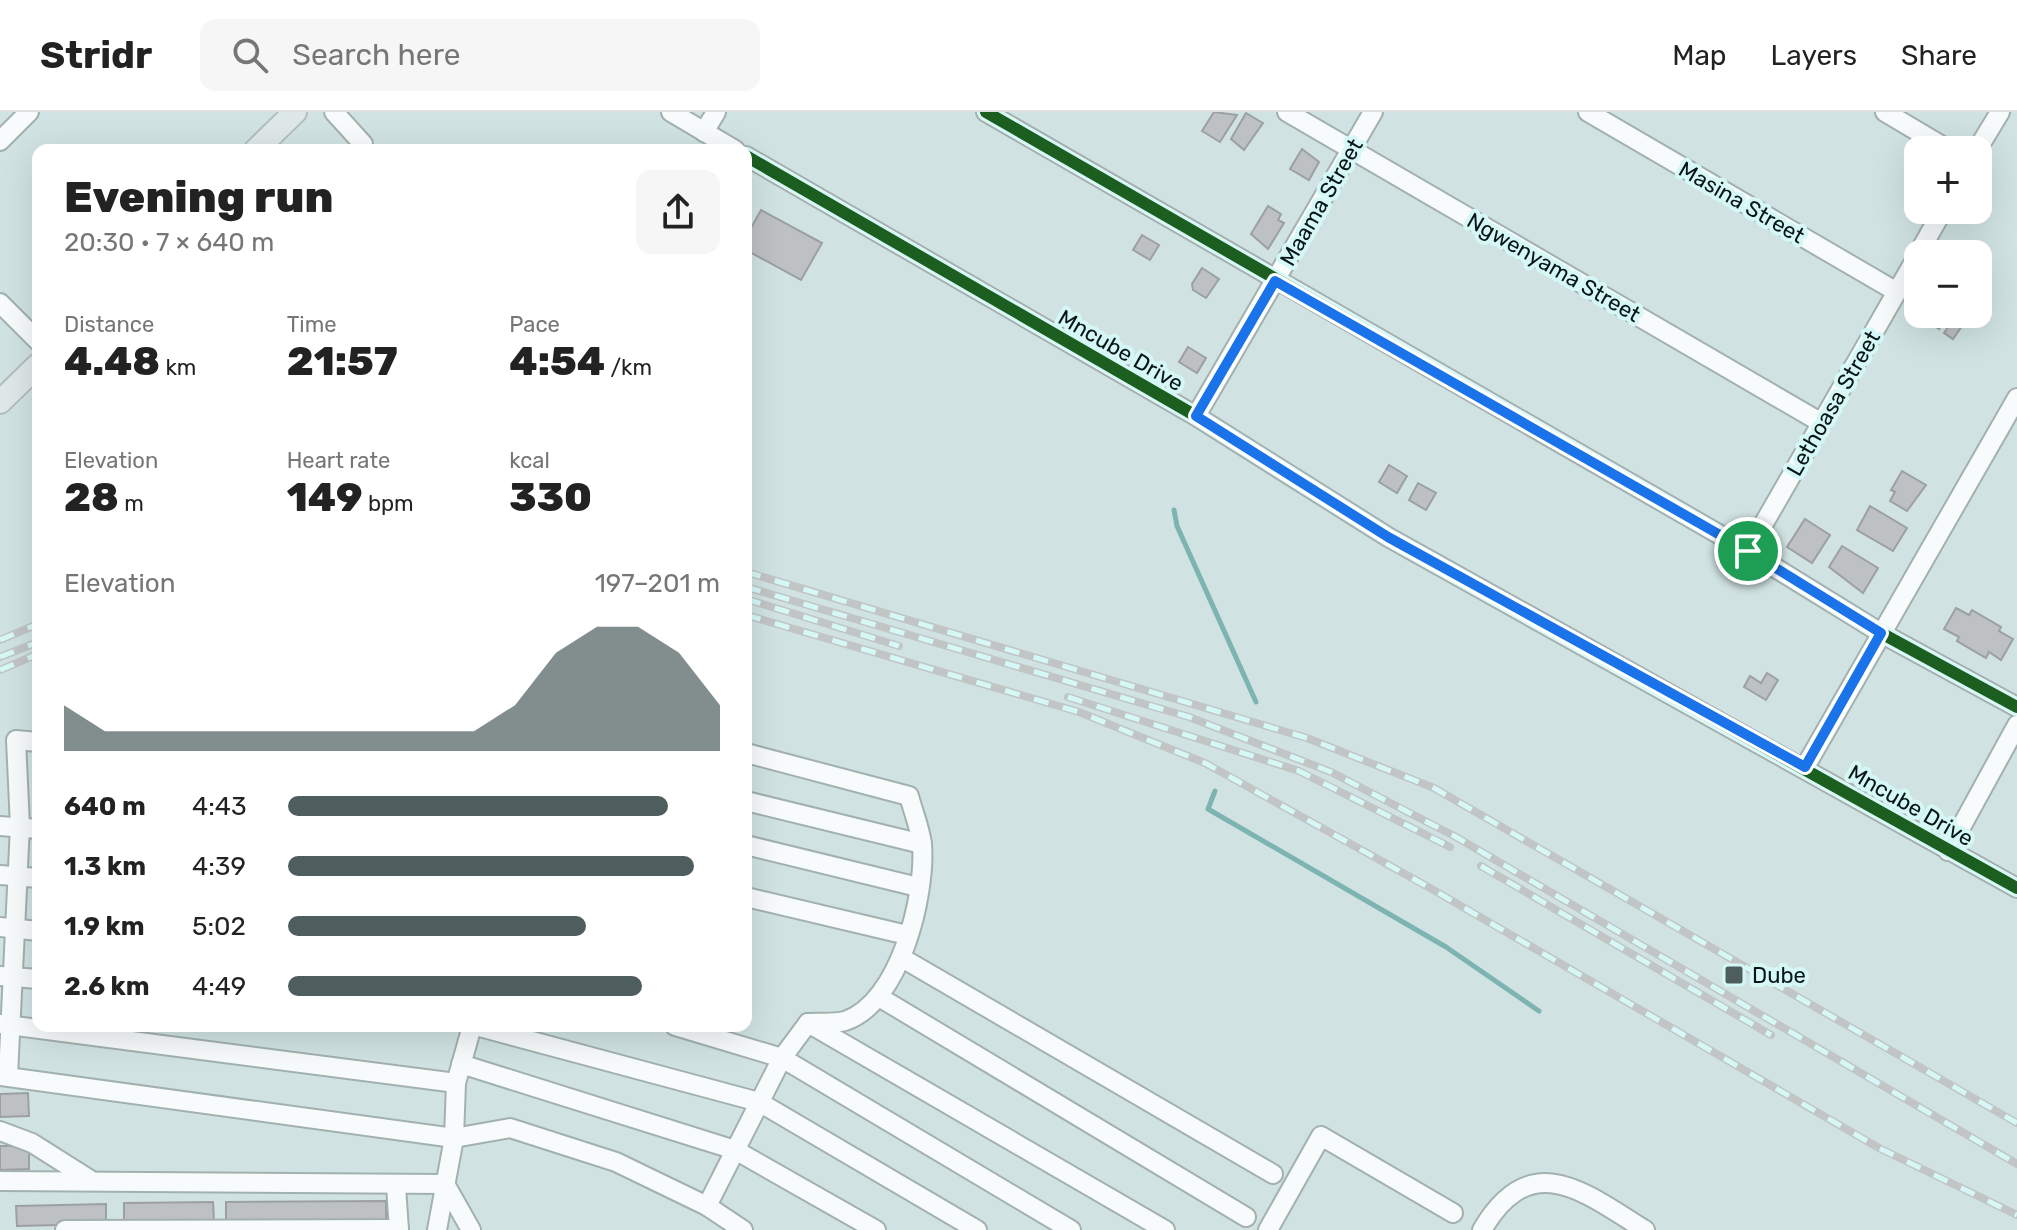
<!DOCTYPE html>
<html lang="en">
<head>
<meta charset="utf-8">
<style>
	:root { --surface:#fff; --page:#f6f6f6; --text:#222; --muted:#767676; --line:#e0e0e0; --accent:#4e5d5d }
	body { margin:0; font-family:Rubik,sans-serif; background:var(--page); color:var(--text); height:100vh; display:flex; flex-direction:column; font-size:30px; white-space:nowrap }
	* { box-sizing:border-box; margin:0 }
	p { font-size:26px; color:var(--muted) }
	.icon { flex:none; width:44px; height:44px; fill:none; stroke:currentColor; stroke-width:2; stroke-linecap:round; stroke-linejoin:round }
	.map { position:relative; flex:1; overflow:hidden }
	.sheet { position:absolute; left:32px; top:32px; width:720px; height:888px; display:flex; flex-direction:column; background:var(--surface); border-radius:16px; box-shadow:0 8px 32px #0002 }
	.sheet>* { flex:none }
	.buttons { position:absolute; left:1904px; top:24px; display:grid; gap:16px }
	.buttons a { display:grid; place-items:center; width:88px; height:88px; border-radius:16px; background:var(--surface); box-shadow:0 8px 32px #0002; font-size:40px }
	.pin { position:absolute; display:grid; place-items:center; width:68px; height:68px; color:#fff; margin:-34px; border:4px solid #fff; border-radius:50%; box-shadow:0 2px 8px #0007 }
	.round { display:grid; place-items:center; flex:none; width:84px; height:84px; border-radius:16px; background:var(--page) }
	.head { display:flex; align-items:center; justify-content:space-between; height:136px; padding:0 32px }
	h1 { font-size:44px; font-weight:800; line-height:60px }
	.metrics { display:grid; grid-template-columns:repeat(3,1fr); gap:12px; height:136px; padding:8px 32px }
	.metrics div { display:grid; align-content:center }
	.metrics b { font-size:40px; font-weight:800 }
	.metrics small { font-size:22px; font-weight:400 }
	.metrics p { font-size:22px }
	.chart { height:224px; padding:16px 32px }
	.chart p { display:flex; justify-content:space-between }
	.chart svg { width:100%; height:144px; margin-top:8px; fill:var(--accent); opacity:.7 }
	ul { padding:0 32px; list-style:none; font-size:26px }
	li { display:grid; grid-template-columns:128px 96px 1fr; align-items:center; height:60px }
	li i { height:20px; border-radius:10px; background:var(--accent) }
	header { display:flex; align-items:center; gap:48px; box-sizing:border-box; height:112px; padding:0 40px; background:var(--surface); border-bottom:2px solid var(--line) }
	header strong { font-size:38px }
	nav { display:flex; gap:44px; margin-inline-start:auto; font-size:28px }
	.search { width:560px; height:72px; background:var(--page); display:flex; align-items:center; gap:20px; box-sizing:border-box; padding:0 28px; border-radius:16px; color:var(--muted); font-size:30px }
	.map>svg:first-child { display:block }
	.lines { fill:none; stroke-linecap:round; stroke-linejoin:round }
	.stream { stroke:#7db4b2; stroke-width:5 }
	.building { fill:#bdc1c3; stroke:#9ca0a2; stroke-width:2 }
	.minor-casing { stroke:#a2b1b0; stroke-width:22 }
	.major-casing { stroke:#b4bdbd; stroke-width:26 }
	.minor { stroke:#f8fbfb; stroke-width:18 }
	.major { stroke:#dee8e8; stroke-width:22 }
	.rail-casing { stroke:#c1c5c5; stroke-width:8 }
	.rail { stroke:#d5f8f7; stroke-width:5; stroke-dasharray:15; stroke-linecap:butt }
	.cycleway-casing { stroke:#d5f8f7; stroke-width:17 }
	.cycleway { stroke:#1b5e20; stroke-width:12 }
	.route-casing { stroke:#fff; stroke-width:16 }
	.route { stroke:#1a73e8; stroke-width:10 }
	.poi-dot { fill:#4e5d5d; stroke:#d5f8f7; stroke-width:3 }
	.labels { text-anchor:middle; stroke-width:8; stroke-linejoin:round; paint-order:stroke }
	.street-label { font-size:22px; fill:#081515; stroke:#d5f8f7 }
	.poi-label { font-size:22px; fill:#081515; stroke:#d5f8f7; text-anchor:start }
</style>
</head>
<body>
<header>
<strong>Stridr</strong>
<div class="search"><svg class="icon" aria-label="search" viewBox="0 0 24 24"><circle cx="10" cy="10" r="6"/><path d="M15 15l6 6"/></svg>Search here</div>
<nav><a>Map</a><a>Layers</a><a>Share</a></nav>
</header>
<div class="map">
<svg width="2017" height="1118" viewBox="0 0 2017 1118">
	<rect width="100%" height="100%" fill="#d0e3e2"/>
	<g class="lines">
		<g class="stream">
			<polyline points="1174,398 1177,414 1256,590"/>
			<polyline points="1215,679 1208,697 1446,835 1539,899"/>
		</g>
	</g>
	<g class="building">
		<polygon points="1214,0 1237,3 1220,30 1202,19"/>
		<polygon points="1246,1 1263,11 1244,38 1231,27"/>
		<polygon points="1302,37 1319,50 1309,68 1290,57"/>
		<polygon points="1268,94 1281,102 1278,108 1284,111 1268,137 1251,122"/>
		<polygon points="761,98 822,131 801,168 746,138 746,125"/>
		<polygon points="1142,123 1159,133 1150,148 1133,138"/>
		<polygon points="1202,156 1219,167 1206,186 1193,178 1192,172"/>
		<polygon points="1918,185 1918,202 1957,202 1966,208 1953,227 1944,221 1951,211 1946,207 1939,217 1911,198"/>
		<polygon points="1188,235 1206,246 1197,261 1179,250"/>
		<polygon points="1389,353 1407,364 1397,381 1379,370"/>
		<polygon points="1902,359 1926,373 1907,399 1890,389 1895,380 1891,378"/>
		<polygon points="1418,371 1436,381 1426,398 1409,388"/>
		<polygon points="1870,394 1907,416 1893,439 1857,418"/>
		<polygon points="1805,407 1830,423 1812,451 1787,435"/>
		<polygon points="1842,434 1878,456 1863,481 1829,455"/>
		<polygon points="1956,496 1969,503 1972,498 2001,515 1999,519 2013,527 2001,548 1989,540 1986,546 1957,529 1959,525 1944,517"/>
		<polygon points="1767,561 1778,568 1766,588 1744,575 1750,564 1761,571"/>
		<polygon points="28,981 29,1004 0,1005 0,982"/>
		<polygon points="0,1034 29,1034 29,1057 0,1058"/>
		<polygon points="386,1089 386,1111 226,1112 226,1090"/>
		<polygon points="213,1090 214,1110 124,1112 124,1091"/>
		<polygon points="106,1092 106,1112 17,1114 16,1094"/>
	</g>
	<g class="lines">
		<g class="minor-casing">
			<g id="minor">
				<polyline points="334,0 363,32"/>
				<polyline points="671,0 735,38"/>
				<polyline points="986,0 1748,439 1881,521 2017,595"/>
				<polyline points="1287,0 1820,310"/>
				<polyline points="1588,0 1897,180"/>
				<polyline points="1885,0 1949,38"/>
				<polyline points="704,20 716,0"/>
				<polyline points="0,29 29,0"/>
				<polyline points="1977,38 2000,0"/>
				<polyline points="746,44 1196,304 1388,425 2017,776"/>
				<polyline points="1918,142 1943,98"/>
				<polyline points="0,191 38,229"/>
				<polyline points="1196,304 1373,0"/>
				<polyline points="1748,439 1918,143"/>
				<polyline points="1805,655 2017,286"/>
				<polyline points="746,689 922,732"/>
				<polyline points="0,714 38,717"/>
				<polyline points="746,733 918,775"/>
				<polyline points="1948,739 2017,613"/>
				<polyline points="0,763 38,766"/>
				<polyline points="746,785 907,823"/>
				<polyline points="0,815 38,819"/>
				<polyline points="902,846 1273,1062"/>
				<polyline points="0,864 38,867"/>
				<polyline points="879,885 1246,1105"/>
				<polyline points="808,911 1165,1118"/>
				<polyline points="0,912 456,971"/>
				<polyline points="476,914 759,990 977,1118"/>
				<polyline points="675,914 782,946 1071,1118"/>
				<polyline points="461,952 735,1038 876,1118"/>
				<polyline points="0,964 454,1026 510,1016 616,1050 707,1094 743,1118"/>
				<polyline points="8,964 20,714 16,628 38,630"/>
				<polyline points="0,1019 32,1031 89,1067"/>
				<polyline points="0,1069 445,1072 471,1118"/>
				<polyline points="396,1074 399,1118"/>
				<path d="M 707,1094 L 782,946 L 808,911 C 819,910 834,912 845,909 C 900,891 926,783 922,732 C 920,716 913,699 909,684 L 746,641"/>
				<polyline points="65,1118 399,1117"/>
				<polyline points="437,1118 454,1026 456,971 472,914"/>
				<polyline points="1268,1118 1321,1024 1453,1101"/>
				<path d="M 1482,1118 C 1531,1034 1585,1081 1645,1118"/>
			</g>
		</g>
		<g class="major-casing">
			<g id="major">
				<polyline points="256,38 295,0"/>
				<polyline points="0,290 38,253"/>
			</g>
		</g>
		<use href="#minor" class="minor"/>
		<use href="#major" class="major"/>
		<g class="rail-casing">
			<g id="rail">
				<polyline points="746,460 1307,626 1434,676 2017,1011"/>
				<polyline points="746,475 1189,605 1331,660 1456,725 2017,1052"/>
				<polyline points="746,487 899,534"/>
				<polyline points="746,503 1079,600 1205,651 1430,776 1879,1036 2017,1103"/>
				<polyline points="0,528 38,512"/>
				<polyline points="0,545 38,530"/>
				<polyline points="0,558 38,542"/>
				<polyline points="1068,585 1299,659 1450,735"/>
				<polyline points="1481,754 1771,923"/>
			</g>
		</g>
		<use href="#rail" class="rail"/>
		<g class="cycleway-casing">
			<g id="cycleway">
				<polyline points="986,0 1748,439 1881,521 2017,595"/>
				<polyline points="746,44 1196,304 1388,425 2017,776"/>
			</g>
		</g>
		<use href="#cycleway" class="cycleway"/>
	</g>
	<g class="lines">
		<g class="route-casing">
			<polygon id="route" points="1275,169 1748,439 1881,521 1805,655 1388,425 1196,304"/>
		</g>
		<use href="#route" class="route"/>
	</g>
	<rect class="poi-dot" x="1724" y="853" width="20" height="20" rx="4"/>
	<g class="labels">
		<g class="street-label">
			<text transform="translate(1321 90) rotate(-60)" y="8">Maama Street</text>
			<text transform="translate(1742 90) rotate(30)" y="8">Masina Street</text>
			<text transform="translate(1554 155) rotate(30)" y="8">Ngwenyama Street</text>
			<text transform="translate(1121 238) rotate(30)" y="8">Mncube Drive</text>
			<text transform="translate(1833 291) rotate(-60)" y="8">Lethoasa Street</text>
			<text transform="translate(1911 693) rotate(30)" y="8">Mncube Drive</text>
		</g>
		<g class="poi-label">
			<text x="1752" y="871">Dube</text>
		</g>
	</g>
</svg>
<div class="buttons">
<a>+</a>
<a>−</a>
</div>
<div class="pin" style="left:1748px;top:439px;background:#1e9e55"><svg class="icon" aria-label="arrive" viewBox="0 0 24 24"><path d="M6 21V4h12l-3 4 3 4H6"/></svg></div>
<section class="sheet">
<div class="head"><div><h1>Evening run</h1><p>20:30 · 7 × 640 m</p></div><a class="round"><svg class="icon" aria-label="share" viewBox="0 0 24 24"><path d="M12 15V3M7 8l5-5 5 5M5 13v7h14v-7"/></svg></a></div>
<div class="metrics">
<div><p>Distance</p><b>4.48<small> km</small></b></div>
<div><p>Time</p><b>21:57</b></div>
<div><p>Pace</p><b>4:54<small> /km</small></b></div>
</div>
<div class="metrics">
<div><p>Elevation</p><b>28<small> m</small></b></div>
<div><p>Heart rate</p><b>149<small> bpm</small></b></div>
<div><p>kcal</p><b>330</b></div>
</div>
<div class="chart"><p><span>Elevation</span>197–201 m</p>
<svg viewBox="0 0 160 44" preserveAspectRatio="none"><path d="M0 44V30L10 38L20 38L30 38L40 38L50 38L60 38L70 38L80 38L90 38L100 38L110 30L120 14L130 6L140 6L150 14L160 30V44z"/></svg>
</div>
<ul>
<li><b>640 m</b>4:43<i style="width:88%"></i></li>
<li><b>1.3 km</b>4:39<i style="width:94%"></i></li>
<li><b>1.9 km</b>5:02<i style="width:69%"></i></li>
<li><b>2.6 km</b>4:49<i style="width:82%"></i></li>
</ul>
</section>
</div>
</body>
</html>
